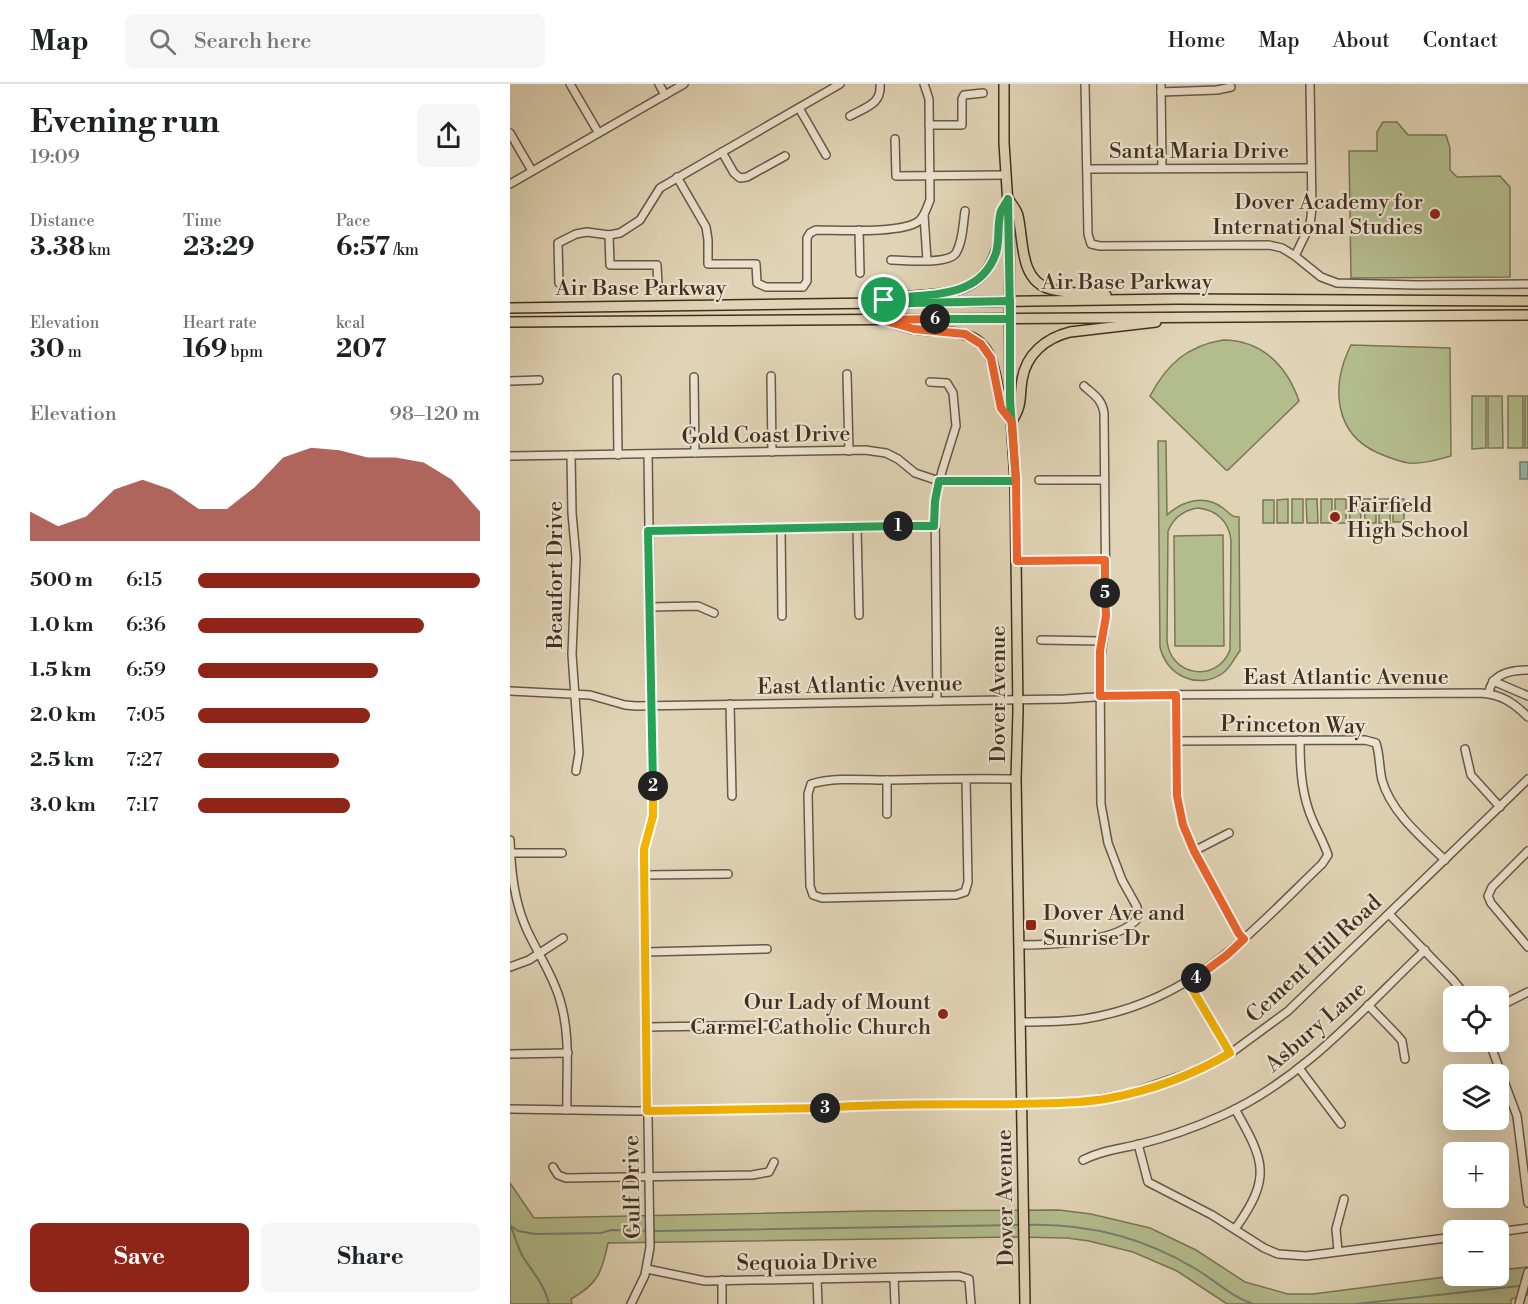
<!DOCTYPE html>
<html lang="en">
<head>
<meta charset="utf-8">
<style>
	:root { --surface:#fff; --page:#f6f6f6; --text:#202124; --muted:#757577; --line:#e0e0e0; --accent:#8f2418 }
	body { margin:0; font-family:"Libre Bodoni",serif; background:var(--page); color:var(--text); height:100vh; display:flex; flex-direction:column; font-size:22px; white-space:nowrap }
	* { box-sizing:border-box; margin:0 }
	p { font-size:20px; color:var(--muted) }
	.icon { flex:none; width:33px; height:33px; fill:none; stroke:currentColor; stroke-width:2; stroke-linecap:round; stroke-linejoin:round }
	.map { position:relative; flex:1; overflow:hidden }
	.side { display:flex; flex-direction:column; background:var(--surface); width:510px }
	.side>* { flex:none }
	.buttons { position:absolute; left:933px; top:902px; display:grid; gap:12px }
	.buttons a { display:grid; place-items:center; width:66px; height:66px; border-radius:9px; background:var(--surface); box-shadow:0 6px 24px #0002; font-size:30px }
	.pin { position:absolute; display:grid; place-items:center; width:51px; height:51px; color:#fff; margin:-26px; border:3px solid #fff; border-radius:50%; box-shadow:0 2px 6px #0007 }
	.km { position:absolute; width:30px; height:30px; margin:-15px; border-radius:50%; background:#222; color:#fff; font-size:16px; line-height:30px; text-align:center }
	.round { display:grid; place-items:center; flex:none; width:63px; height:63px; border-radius:9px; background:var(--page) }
	.overview { display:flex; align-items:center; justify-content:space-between; height:102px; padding:0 30px }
	h1 { font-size:33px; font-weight:800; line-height:45px }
	.figures { display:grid; grid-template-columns:repeat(3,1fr); gap:9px; height:102px; padding:6px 30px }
	.figures div { display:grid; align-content:center }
	.figures b { font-size:26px; font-weight:800 }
	.figures small { font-size:16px; font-weight:400 }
	.figures p { font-size:16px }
	.chart { height:168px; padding:12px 30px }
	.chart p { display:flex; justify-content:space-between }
	.chart svg { width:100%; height:108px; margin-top:6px; fill:var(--accent); opacity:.7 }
	.cta { display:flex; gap:12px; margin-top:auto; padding:12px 30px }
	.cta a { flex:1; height:69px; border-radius:9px; background:var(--accent); color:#fff; font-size:24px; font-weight:800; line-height:69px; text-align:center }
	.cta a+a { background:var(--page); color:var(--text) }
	ul { padding:0 30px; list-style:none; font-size:20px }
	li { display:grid; grid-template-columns:96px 72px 1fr; align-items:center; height:45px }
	li i { height:15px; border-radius:8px; background:var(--accent) }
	header { display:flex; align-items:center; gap:36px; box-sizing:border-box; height:84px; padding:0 30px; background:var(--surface); border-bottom:2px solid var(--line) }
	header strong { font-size:28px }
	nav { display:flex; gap:33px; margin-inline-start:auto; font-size:21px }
	.search { width:420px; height:54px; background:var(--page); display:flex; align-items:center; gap:15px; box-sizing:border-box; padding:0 21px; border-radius:9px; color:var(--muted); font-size:22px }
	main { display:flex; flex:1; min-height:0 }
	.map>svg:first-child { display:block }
	.green { fill:#b3bc8d; stroke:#7a7657; stroke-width:1.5; fill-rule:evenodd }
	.water { fill:#95b8ab; stroke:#738174; stroke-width:1.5 }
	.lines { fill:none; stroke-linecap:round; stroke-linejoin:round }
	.stream { stroke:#738174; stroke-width:2 }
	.minor-casing { stroke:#685846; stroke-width:10 }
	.major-casing { stroke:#402f21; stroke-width:12 }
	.minor { stroke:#ece3d0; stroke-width:7 }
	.major { stroke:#e1d4b6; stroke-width:9 }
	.split-1-casing { stroke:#fff; stroke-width:12 }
	.split-2-casing { stroke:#fff; stroke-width:12 }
	.split-3-casing { stroke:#fff; stroke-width:12 }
	.split-4-casing { stroke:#fff; stroke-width:12 }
	.split-5-casing { stroke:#fff; stroke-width:12 }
	.split-6-casing { stroke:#fff; stroke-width:12 }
	.split-7-casing { stroke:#fff; stroke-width:12 }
	.split-1 { stroke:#22a559; stroke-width:8 }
	.split-2 { stroke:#22a559; stroke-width:8 }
	.split-3 { stroke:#f5b400; stroke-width:8 }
	.split-4 { stroke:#f5b400; stroke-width:8 }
	.split-5 { stroke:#f0652b; stroke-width:8 }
	.split-6 { stroke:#f0652b; stroke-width:8 }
	.split-7 { stroke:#22a559; stroke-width:8 }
	.poi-dot { fill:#8f2418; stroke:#ece3d0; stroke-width:2 }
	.labels { text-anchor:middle; stroke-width:4.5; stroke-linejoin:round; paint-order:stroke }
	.street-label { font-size:22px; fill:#402f21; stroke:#ece3d0 }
	.poi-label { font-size:22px; fill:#402f21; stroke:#ece3d0; text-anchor:end }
</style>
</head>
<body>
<header>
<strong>Map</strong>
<div class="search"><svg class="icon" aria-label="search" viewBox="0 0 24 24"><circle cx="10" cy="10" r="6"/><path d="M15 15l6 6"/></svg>Search here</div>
<nav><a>Home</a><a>Map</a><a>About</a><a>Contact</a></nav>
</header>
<main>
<section class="side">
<div class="overview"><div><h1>Evening run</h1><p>19:09</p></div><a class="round"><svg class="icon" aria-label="share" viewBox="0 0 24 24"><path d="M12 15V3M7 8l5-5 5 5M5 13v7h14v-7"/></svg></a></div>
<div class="figures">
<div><p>Distance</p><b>3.38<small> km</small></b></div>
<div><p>Time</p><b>23:29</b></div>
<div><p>Pace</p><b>6:57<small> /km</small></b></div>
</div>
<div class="figures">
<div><p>Elevation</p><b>30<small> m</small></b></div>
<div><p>Heart rate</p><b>169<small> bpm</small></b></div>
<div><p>kcal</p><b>207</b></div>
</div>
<div class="chart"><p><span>Elevation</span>98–120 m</p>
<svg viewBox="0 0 160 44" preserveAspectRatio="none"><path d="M0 44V32L10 38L20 34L30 23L40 19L50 23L60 31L70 31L80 22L90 10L100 6L110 7L120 10L130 10L140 12L150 19L160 32V44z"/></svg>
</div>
<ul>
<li><b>500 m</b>6:15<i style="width:100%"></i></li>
<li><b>1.0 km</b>6:36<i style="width:80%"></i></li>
<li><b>1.5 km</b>6:59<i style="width:64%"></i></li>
<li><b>2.0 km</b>7:05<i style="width:61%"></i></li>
<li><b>2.5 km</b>7:27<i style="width:50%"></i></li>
<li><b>3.0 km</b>7:17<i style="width:54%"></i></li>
</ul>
<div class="cta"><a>Save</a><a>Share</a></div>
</section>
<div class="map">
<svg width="1018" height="1220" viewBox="0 0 1018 1220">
	<rect width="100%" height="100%" fill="#e1d4b6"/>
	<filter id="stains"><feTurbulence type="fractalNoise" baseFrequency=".00333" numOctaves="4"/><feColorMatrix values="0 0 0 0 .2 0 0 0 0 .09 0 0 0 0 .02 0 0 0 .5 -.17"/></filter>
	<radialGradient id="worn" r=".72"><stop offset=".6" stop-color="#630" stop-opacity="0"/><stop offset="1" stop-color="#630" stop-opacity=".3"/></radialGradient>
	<g class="green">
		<polygon points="873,38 887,38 898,51 936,51 940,64 940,86 947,93 990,92 1000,103 1000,193 841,194 839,67 867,67 867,48"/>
		<path d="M 713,256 C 752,256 777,282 789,317 L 718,386 L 716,386 L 640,312 C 657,280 677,262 713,256 Z"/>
		<path d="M 841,261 L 940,264 L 941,372 C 927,376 913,380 899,379 C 889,378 878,373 868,369 C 823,349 821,301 841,261 Z"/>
		<polygon points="962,312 976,312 976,364 962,365"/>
		<polygon points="978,312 992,312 993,364 978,364"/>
		<rect x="998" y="312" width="15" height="52"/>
		<rect x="1015" y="312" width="3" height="52"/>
		<path d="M 648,357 L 656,357 L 657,431 C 672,417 694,410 713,424 C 720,429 720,433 729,433 L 730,567 C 724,574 721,583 713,589 C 688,607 656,591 650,563 ZM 688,424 C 707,426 719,438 721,456 L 720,566 C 707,599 661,593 657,557 L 658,447 C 664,433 674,426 688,424 Z"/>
		<polygon points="778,415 778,439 767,439 767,416"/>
		<rect x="782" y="415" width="11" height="24"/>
		<polygon points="796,415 807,415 808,439 797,439"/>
		<rect x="811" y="415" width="11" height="24"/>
		<rect x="825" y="415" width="11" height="24"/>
		<polygon points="839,415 850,415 851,439 840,439"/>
		<polygon points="854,415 866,415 866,439 855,439"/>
		<rect x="869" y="415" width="11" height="24"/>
		<rect x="883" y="415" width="11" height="23"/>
		<rect x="753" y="416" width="11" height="23"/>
		<polygon points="713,451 714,562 665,562 664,452"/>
		<path d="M 0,1099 L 24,1134 L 358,1127 L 549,1126 L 581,1130 L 640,1144 L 686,1166 L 735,1198 L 778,1210 L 803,1210 L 951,1191 L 988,1191 L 989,1186 L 1018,1183 L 1018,1211 L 1001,1215 L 1001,1220 L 717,1220 L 667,1187 L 623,1168 L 579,1157 L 557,1154 L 500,1153 L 98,1159 C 92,1188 88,1200 61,1215 L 62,1220 L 0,1220 Z"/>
	</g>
	<rect class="water" x="1010" y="378" width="8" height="17"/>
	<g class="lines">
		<g class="stream">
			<path d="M 0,1141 C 5,1151 7,1162 13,1173 C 23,1188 35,1202 39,1220"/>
			<path d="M 516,1141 C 576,1139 632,1153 684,1184 C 705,1196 720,1212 743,1220"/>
			<polyline points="1,1142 8,1147 25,1150 91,1149 101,1146 149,1147 510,1141"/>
			<polyline points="846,1220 1018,1201"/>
		</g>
		<g class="minor-casing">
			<g id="minor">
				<polyline points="60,0 88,48"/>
				<polyline points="149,0 155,11"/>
				<polyline points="575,0 578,150 581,160 590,162 759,161 772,164 785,172 811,193 827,199 907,201 1018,200"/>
				<polyline points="651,0 652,84"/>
				<polyline points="651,8 707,6 721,3"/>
				<polyline points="289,24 316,71"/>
				<path d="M 340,32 C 356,23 372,20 370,0"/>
				<polyline points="419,41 452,41 452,15 454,11 473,9"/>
				<polyline points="0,49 22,87"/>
				<polyline points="385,55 386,92 496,91"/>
				<polyline points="212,68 224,89 230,94 237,93 275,72"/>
				<polyline points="577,85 801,84"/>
				<path d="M 167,93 L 196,143 L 198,156 L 198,180 L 246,180 L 247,199 L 256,203 L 293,203 L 297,197 L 297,154 L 300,149 L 306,146 C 329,146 392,150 409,137 C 415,132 417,123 420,116 L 419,15 L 414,0"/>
				<polyline points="0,100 174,0"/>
				<polyline points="414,131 417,176"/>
				<polyline points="349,146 350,189"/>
				<polyline points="99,151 100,181 147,181 148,201"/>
				<polyline points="785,172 800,141 802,124 800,0"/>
				<path d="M 381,176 C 395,176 438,181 446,169 C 453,157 453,140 455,127"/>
				<polyline points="49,199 48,159 66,150 77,148 99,151 110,149 130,136 150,104 330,0"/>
				<polyline points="337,290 339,367"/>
				<polyline points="261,292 262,368"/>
				<polyline points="184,293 185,369"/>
				<polyline points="107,294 108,371"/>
				<polyline points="0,297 29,296"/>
				<polyline points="420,298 437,299 443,309 446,342 432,387 425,417 427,617"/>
				<polyline points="61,371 62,429 66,474 62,570 69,669 66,687"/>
				<polyline points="0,372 355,366 376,369 388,375 405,389 429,397 505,397"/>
				<polyline points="529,396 594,396"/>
				<polyline points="347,443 349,531"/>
				<polyline points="271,444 272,532"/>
				<polyline points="138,447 424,442"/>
				<polyline points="507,477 595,476"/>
				<polyline points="140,523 188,522 204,529"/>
				<polyline points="531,556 592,557"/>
				<polyline points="983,597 1018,612"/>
				<path d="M 0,607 L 80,611 L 115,621 L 126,622 L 555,615 L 614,611 L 970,609 C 991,610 1004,619 1018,633"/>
				<path d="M 979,609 C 981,590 1001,586 1018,586"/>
				<polyline points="666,611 667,712 673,742 684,767 729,850 734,855"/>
				<polyline points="220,620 222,712"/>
				<path d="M 667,657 L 855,656 L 866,659 C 870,671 869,683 872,696 C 881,728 911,753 935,776"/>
				<polyline points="955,665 961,691 990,723"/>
				<path d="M 456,695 L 458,798 L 455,808 L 446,811 L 312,814 L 303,811 L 300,802 L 298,710 L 301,700 C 325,693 354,696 380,696 C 422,695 464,694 506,695"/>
				<polyline points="377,696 377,730"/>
				<path d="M 0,756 C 1,787 4,817 17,846 C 28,870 43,891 50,916 C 61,952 56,989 57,1026"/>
				<polyline points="684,767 719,749"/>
				<polyline points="1018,767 982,803 978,812 981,819 1018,863"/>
				<polyline points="1,769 52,769"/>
				<polyline points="134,791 218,790"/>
				<polyline points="879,830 943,896 956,912"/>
				<path d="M 509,861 C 540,861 608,859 628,834 L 627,823 L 612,796 L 598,759 L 591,720 L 590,579 L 596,533 L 594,329 C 592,315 584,311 574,302"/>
				<polyline points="135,868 257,865"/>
				<polyline points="0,883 19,876 53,854"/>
				<polyline points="678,899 720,969"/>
				<polyline points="858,921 887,951 892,957 895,975"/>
				<polyline points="988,923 1018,908"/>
				<path d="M 510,938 C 531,938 553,938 574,935 C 682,918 738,851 812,780 L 818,771 C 813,756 804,742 799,727 C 791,704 790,680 790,656"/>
				<polyline points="136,943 264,941"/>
				<polyline points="979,957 1007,1032 1018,1119"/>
				<polyline points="0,970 58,969"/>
				<polyline points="789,984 831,1040"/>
				<polyline points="0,1025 125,1027 304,1025 363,1021 527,1020 578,1017 621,1009 682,988 725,966 778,927 1018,695"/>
				<path d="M 725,1025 C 755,1078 762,1093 725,1145"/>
				<polyline points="628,1060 638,1098 702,1131 754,1164 768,1170 796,1172 944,1153"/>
				<path d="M 573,1076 C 593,1066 610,1065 630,1060 C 659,1053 686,1043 713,1031 C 793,995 852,926 915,866"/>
				<polyline points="43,1083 48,1091 56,1094 242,1091 259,1088 264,1078"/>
				<polyline points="988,1148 1018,1144"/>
				<polyline points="828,1167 826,1145 834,1115"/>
				<polyline points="137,1185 195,1197 449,1192 459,1195 461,1220"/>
				<polyline points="384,1194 385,1220"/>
				<polyline points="307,1195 308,1220"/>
				<polyline points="212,1196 212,1220"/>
				<polyline points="121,1220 135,1191 140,1163 134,776 134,765 143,732 138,370"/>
				<polyline points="1009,1220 1018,1188"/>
			</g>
		</g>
		<g class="major-casing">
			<g id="major">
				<polyline points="494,0 494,59 499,136 500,317 505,397 508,627 506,695 515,1220"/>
				<path d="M 499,116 C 502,121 507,126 508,132 C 514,157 509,196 540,205 C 557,210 578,209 596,211"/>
				<path d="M 380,215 C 423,207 472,218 487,164 C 493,144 488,135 498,115"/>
				<polyline points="0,224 668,215 1018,217"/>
				<polyline points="0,238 1018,231"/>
				<path d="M 383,239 C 390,241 398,244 405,245 C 440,250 474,241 484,285 C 490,307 487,319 502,337"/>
				<path d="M 502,337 C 513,319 509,314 512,296 C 516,270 536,254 560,248 L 646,238"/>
			</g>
		</g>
		<use href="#minor" class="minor"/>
		<use href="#major" class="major"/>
	</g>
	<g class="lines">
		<g class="split-1-casing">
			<polyline id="split-1" points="374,216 354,220 500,217 500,317 506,397 429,397 425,417 424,442 388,442"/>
		</g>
		<g class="split-2-casing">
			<polyline id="split-2" points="143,702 138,447 388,442"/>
		</g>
		<g class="split-3-casing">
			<polyline id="split-3" points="143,702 143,732 134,765 134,776 137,1027 315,1024"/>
		</g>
		<g class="split-4-casing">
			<path id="split-4" d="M 315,1024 C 379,1019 444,1021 508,1020 C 539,1019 569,1020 600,1014 C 642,1006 683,991 720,969 L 678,898 L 686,894"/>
		</g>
		<g class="split-5-casing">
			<polyline id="split-5" points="595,509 596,532 590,567 590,612 666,611 667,712 673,741 684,767 729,850 734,855 717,871 686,894"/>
		</g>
		<g class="split-6-casing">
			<polyline id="split-6" points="425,235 372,236 404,245 455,250 471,260 481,274 491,324 502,338 506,397 507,477 595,476 595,509"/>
		</g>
		<g class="split-7-casing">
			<path id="split-7" d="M 374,216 C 415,208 469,218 486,169 C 490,155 487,138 491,127 C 493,123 496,119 498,115 L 500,235 L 425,235"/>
		</g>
		<use href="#split-1" class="split-1"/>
		<use href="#split-2" class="split-2"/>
		<use href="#split-3" class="split-3"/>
		<use href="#split-4" class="split-4"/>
		<use href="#split-5" class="split-5"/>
		<use href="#split-6" class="split-6"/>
		<use href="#split-7" class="split-7"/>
	</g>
	<g class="poi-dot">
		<circle cx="925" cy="130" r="6"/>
		<circle cx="825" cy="433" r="6"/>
		<rect x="515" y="835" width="12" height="12" rx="3"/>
		<circle cx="433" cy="930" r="6"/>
	</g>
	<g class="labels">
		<g class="street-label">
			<text x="689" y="74">Santa Maria Drive</text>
			<text x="617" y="205">Air Base Parkway</text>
			<text x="131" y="211">Air Base Parkway</text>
			<text transform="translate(256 350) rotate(-1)" y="8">Gold Coast Drive</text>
			<text transform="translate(44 491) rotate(-90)" y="8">Beaufort Drive</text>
			<text x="836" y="600">East Atlantic Avenue</text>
			<text transform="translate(350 600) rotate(-1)" y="8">East Atlantic Avenue</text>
			<text transform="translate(487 610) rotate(-90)" y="8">Dover Avenue</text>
			<text transform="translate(783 640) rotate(1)" y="8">Princeton Way</text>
			<text transform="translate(803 874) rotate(-43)" y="8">Cement Hill Road</text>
			<text transform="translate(805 942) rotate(-41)" y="8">Asbury Lane</text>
			<text transform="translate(121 1103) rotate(-91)" y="8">Gulf Drive</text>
			<text transform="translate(494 1114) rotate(-91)" y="8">Dover Avenue</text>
			<text transform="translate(297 1177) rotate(-1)" y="8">Sequoia Drive</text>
		</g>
		<g class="poi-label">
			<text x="913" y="125">Dover Academy for<tspan x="913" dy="25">International Studies</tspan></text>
			<text x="837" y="428" text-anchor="start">Fairfield<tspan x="837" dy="25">High School</tspan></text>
			<text x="533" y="836" text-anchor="start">Dover Ave and<tspan x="533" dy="25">Sunrise Dr</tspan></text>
			<text x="421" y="925">Our Lady of Mount<tspan x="421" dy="25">Carmel Catholic Church</tspan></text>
		</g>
	</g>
	<rect width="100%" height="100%" filter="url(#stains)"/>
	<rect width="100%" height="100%" fill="url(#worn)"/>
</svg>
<div class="buttons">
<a><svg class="icon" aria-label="locate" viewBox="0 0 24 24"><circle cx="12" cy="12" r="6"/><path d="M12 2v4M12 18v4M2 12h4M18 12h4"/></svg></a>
<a><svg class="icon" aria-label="layers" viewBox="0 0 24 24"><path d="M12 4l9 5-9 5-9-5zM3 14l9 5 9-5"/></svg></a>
<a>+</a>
<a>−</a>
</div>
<div class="pin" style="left:374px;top:216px;background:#1e9e55"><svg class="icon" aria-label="arrive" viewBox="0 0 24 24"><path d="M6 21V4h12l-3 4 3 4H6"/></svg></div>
<b class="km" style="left:388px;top:442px">1</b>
<b class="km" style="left:143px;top:702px">2</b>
<b class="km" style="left:315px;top:1024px">3</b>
<b class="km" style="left:686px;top:894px">4</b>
<b class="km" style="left:595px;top:509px">5</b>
<b class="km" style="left:425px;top:235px">6</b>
</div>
</main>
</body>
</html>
